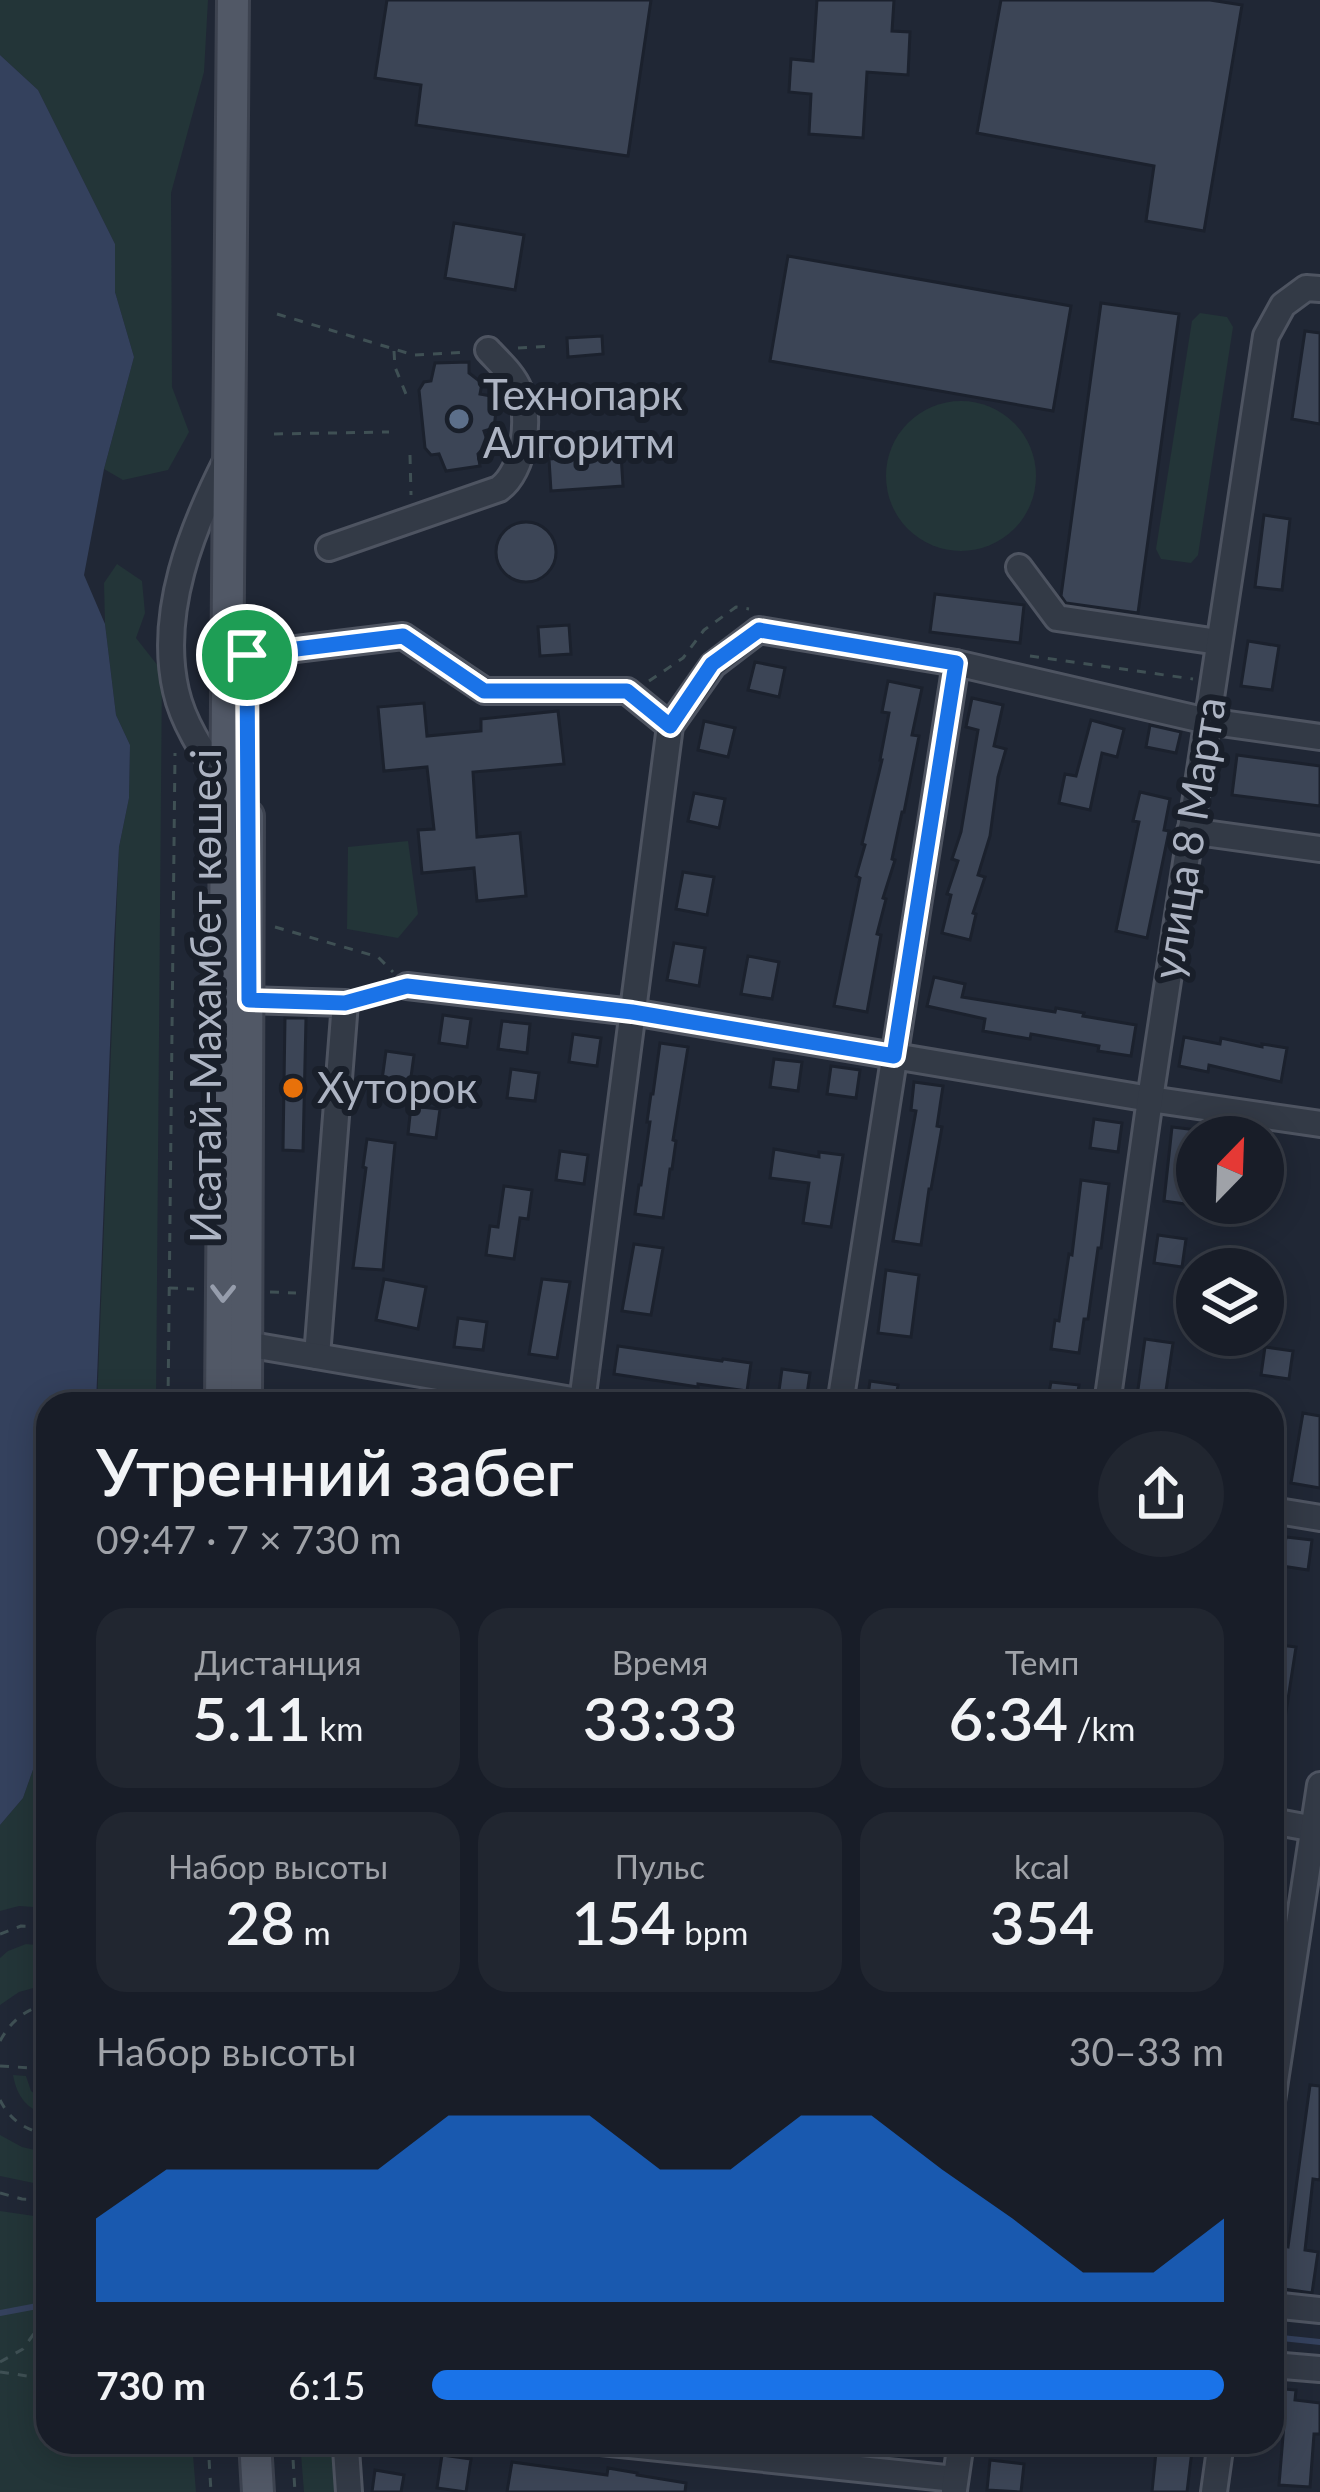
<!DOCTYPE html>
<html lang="ru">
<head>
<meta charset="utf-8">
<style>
	:root { --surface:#181d28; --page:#212630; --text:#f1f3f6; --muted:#9fa2a8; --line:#363b45; --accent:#1a73e8 }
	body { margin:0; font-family:Lato,sans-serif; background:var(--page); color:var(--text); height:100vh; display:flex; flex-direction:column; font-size:45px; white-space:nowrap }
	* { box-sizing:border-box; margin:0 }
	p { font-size:39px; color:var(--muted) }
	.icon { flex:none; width:66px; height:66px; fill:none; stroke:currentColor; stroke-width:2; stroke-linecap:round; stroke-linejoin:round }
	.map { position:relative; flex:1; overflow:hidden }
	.details { position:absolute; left:36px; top:1392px; width:1248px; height:1062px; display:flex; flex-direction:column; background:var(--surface); border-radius:36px; box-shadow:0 6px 30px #0003,0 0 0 3px var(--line) }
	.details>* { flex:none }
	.needle { width:78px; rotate:23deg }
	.tools { position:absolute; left:1176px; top:1116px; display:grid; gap:24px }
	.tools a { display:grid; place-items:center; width:108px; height:108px; border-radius:50%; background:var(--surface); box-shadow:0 6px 30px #0003,0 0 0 3px var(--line); font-size:60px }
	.pin { position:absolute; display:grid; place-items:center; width:102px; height:102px; color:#fff; margin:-51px; border:6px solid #fff; border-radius:50%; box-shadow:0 3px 12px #0007 }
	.round { display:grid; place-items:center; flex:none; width:126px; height:126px; border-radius:63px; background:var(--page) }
	.summary { display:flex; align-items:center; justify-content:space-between; height:204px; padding:0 60px }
	h1 { font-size:66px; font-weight:600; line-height:90px }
	.stats { display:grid; grid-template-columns:repeat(3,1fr); gap:18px; height:204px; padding:12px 60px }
	.stats div { display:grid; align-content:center; border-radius:30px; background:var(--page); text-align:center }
	.stats b { font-size:60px; font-weight:600 }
	.stats small { font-size:33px; font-weight:400 }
	.stats p { font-size:33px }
	.chart { height:336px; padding:24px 60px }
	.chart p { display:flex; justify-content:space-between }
	.chart svg { width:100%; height:216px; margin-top:12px; fill:var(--accent); opacity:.7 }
	ul { padding:0 60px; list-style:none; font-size:39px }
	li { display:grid; grid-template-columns:192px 144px 1fr; align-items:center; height:90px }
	li i { height:30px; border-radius:15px; background:var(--accent) }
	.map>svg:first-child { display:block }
	.green { fill:#233538 }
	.water { fill:#34415d }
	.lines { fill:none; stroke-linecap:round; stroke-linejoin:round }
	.stream { stroke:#34415d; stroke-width:6 }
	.building { fill:#3c4556; stroke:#1b212d; stroke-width:3 }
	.minor-casing { stroke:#4e5461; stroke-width:30 }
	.major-casing { stroke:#3d4350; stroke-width:36 }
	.path { stroke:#3f5054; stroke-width:3; stroke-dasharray:9 9; stroke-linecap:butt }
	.minor { stroke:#333a46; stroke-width:24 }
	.major { stroke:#515866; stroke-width:30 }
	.oneway { stroke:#969dac }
	.route-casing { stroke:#fff; stroke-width:24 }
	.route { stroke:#1a73e8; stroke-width:15 }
	.service-dot { fill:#5c6f8a; stroke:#191f2a; stroke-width:4.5 }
	.food-dot { fill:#e8710a; stroke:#191f2a; stroke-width:4.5 }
	.labels { text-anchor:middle; stroke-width:12; stroke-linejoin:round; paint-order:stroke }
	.poi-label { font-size:42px; fill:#adb4c3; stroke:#191f2a; text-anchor:start }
	.street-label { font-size:42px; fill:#adb4c3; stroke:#191f2a }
</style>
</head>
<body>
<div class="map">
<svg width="1320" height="2492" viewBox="0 0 1320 2492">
	<rect width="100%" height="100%" fill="#202735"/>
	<g class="green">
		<polygon points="0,0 208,0 204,72 171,193 172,387 189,432 168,470 123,480 104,469 134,357 115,292 115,244 38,90 0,55"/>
		<polygon points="1200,313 1227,317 1233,327 1198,555 1191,563 1161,559 1156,549 1192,321"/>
		<circle cx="961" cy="476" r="75"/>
		<polygon points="117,564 142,581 145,613 136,638 162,671 156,1404 97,1404 119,847 129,798 130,745 116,715 105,624 104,583"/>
		<polygon points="408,841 418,914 398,938 347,929 348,847"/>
		<polygon points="48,1727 48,1908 19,1906 0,1911 0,1825 23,1798"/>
		<polygon points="26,1944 48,1946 48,1984 19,1992 0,2005 0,1958 8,1951"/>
		<path d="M 13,2075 L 26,2076 L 31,2091 L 48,2103 L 48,2116 C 27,2109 17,2097 13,2075 Z"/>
		<polygon points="0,2135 22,2147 48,2153 48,2186 0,2176"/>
		<polygon points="0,2211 48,2218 48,2442 192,2442 196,2492 0,2492"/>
		<polygon points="300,2442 342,2442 344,2492 304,2492"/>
	</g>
	<polygon class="water" points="0,55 38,90 115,244 115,292 134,357 104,469 84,575 105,624 116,715 130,745 129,798 119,847 114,943 96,1404 48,1404 48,1727 23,1798 0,1825"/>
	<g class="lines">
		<g class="stream">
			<polyline points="0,2313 48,2304"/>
			<polyline points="1272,2337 1320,2342"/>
		</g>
	</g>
	<g class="building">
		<polygon points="387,0 651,0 628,156 416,125 421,85 375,78"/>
		<polygon points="817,0 894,0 892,31 910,32 908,75 867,72 863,138 809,134 811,94 789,92 791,59 813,61"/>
		<polygon points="1001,0 1210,0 1242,5 1204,231 1146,221 1154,166 977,133"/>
		<polygon points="454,223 524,235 515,290 445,278"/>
		<polygon points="788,256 1071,306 1053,411 770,361"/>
		<polygon points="1101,303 1179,314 1138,613 1066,603 1061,596"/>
		<polygon points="1305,331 1320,333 1320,424 1292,419"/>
		<polygon points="602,336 603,354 568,357 567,338"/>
		<polygon points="469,362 469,373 482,383 480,394 491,396 496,411 494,428 484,431 488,443 478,454 480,466 446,471 439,454 431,455 425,448 419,390 424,382 431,381 435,363"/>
		<polygon points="621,454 623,486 551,491 549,459"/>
		<polygon points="1264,515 1290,519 1282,590 1255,587"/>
		<circle cx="526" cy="552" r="30"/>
		<polygon points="935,594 1024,605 1020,643 930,632"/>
		<polygon points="569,625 571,654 540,656 538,627"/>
		<polygon points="1248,641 1279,646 1272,690 1241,686"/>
		<polygon points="755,662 785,668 779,697 748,690"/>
		<polygon points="888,681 922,688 912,735 919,736 904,812 902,812 892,859 895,860 883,898 886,899 877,934 881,935 867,1012 834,1006 860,878 856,876 865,845 862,844 882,760 880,760 889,713 882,712"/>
		<polygon points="972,698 1003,705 994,746 1006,749 998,777 990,836 978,875 985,877 973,913 976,914 970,940 942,933 951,895 947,894 958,861 952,859 961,832 978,730 966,727"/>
		<polygon points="424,703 427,736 481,731 481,719 558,711 564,764 473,772 477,837 520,833 526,896 477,901 474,868 422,873 418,830 434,829 427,767 384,771 378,707"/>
		<polygon points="1091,720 1124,729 1117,757 1102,753 1090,810 1059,803 1065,774 1076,776"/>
		<polygon points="704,721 735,728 728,757 698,750"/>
		<polygon points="1150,725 1181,732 1176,753 1146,747"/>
		<polygon points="1237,755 1320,766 1320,806 1232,795"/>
		<polygon points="1140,792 1170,799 1164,830 1169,831 1147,938 1116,931 1139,822 1133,821"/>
		<polygon points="694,793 725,799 719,828 688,821"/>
		<polygon points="683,872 714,877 707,915 676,909"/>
		<polygon points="674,943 705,948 699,986 667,980"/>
		<polygon points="748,956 779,962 772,999 741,994"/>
		<polygon points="934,977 965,984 962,997 1055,1012 1056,1008 1084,1013 1083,1016 1136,1025 1131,1056 1098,1051 1099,1046 1031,1034 1030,1039 983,1031 985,1019 927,1006"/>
		<polygon points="443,1015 471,1019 467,1047 439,1043"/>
		<polygon points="285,1018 306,1018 303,1151 283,1150"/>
		<polygon points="502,1021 530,1024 527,1053 498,1049"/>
		<polygon points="573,1034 601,1038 597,1066 569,1062"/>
		<polygon points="1184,1037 1220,1044 1221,1038 1262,1047 1262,1044 1287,1048 1281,1082 1209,1065 1208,1072 1179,1066"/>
		<polygon points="660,1043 688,1047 673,1140 676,1141 672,1169 670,1169 663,1218 635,1214 639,1185 641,1185 650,1122 647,1122 651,1094 653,1094"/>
		<polygon points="386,1051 414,1055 410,1084 382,1080"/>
		<polygon points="774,1059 802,1062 798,1091 770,1087"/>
		<polygon points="831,1066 860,1070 856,1098 827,1094"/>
		<polygon points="511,1069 539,1073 535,1101 507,1098"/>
		<polygon points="914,1082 943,1086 937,1126 942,1127 931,1189 929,1189 921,1245 893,1241 916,1111 911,1110"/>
		<polygon points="411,1106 440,1109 436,1138 408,1134"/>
		<polygon points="1094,1119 1122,1123 1118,1152 1090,1148"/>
		<polygon points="1172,1127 1197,1130 1192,1205 1164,1201"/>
		<polygon points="367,1139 395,1143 383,1270 353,1268 366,1168 363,1167"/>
		<polygon points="774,1149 819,1157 819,1152 843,1155 831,1227 803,1223 809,1183 770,1178"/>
		<polygon points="560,1151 588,1155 584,1184 556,1180"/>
		<polygon points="1081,1180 1109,1184 1101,1248 1098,1248 1088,1319 1084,1319 1079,1353 1051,1349 1055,1320 1059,1321 1069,1254 1072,1255"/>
		<polygon points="504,1186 532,1190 528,1219 520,1218 514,1259 486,1255 490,1226 498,1227"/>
		<polygon points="1158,1235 1186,1239 1182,1267 1154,1263"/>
		<polygon points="634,1244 663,1248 651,1315 622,1311"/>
		<polygon points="886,1270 919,1275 911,1337 878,1333"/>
		<polygon points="384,1279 426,1287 418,1329 376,1320"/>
		<polygon points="542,1279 570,1282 557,1358 529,1354"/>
		<polygon points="458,1318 487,1322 483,1350 454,1347"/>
		<polygon points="1145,1339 1173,1343 1164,1404 1136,1404"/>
		<polygon points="618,1346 722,1361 723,1359 751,1363 747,1391 698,1384 698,1387 614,1374"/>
		<polygon points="1265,1347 1293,1351 1289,1379 1261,1375"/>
		<polygon points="782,1369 810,1373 806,1401 778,1398"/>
		<polygon points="870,1381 898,1385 895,1404 867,1404"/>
		<polygon points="1051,1382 1079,1385 1076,1404 1047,1404"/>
		<polygon points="1303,1413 1320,1416 1320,1488 1291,1483"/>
		<polygon points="1286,1537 1312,1540 1308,1570 1282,1566"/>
		<polygon points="1272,1644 1296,1647 1282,1738 1272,1737"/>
		<polygon points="1310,2085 1320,2086 1320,2180 1313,2179 1305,2250 1318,2252 1312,2293 1277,2288 1284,2246 1288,2247"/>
		<polygon points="1272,2388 1296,2390 1295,2400 1320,2403 1320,2434 1314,2434 1310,2487 1279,2485 1284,2424 1272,2423"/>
		<polygon points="1157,2442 1193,2442 1187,2492 1152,2492"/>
		<polygon points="442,2455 471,2459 466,2492 437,2488"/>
		<polygon points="990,2460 1024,2464 1021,2492 987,2490"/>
		<polygon points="512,2462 607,2475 608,2468 637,2473 637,2475 686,2483 685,2492 507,2492"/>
		<polygon points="375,2470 404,2475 401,2492 372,2492"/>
	</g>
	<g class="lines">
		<g class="minor-casing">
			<g id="minor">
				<path d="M 227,459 C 192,528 158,612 176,691 C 184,727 208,759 228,789"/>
				<path d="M 329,548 L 499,489 C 524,471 532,417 519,389 C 513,374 499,362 488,350"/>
				<polyline points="1019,567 1057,618 1218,642"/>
				<polyline points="247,655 403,636 485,691 627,691 670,726"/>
				<polyline points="1190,831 1320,849"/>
				<polyline points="407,986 632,1012 1150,1099 1320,1124"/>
				<polyline points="249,1000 345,1003 317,1356"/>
				<polyline points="246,1344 595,1404"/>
				<polyline points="582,1402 670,726 713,665 759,630 956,663 1207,721 1320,737"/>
				<polyline points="840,1404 956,663"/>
				<polyline points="1107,1404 1150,1099 1266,336 1283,305 1306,288 1320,289"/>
				<polyline points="1272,1510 1320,1518"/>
				<polyline points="1272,1821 1320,1830"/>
				<polyline points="1272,2101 1320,1785"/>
				<polyline points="1272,2305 1320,2310"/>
				<polyline points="1272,2365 1320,2369"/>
				<polyline points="601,2442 955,2479"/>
				<polyline points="954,2490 961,2442"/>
				<polyline points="349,2492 346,2449 349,2442"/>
				<polyline points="1214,2492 1221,2442"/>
			</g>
		</g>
		<g class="major-casing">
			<g id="major">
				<polyline points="221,1404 233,0"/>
				<polyline points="246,1404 248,816"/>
				<polyline points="255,2442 258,2492"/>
			</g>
		</g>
		<g class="path">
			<polyline points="277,314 414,355 467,352"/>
			<polyline points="518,348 553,346"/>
			<polyline points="394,351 395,367 408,399"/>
			<polyline points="274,434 389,432"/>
			<polyline points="410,455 411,495"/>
			<polyline points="1030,656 1193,679"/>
			<polyline points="649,681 683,658 704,630 736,607 749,609"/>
			<polyline points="275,927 378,957 393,972"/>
			<polyline points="364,998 384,992"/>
			<polyline points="169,1288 194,1289"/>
			<polyline points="270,1292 296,1293"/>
			<polyline points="168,1404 175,753"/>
			<polyline points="0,1934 21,1926 48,1927"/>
			<path d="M 0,2041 C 11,2021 25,2009 48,2004"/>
			<path d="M 48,2049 C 30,2061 30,2080 48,2092"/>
			<polyline points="0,2066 32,2068"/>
			<path d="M 0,2100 C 10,2120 26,2131 48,2134"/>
			<polyline points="0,2193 22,2199 48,2200"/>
			<polyline points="0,2362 23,2349 40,2325"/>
			<polyline points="0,2372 48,2379"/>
			<polyline points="208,2442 211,2492"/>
			<polyline points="292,2442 295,2492"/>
		</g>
		<use href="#minor" class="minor"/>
		<use href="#major" class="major"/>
	</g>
	<defs><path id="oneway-chevron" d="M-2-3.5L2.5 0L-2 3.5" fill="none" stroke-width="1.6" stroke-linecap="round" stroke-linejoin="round" transform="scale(3)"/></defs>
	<use class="oneway" href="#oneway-chevron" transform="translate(223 1293) rotate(91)"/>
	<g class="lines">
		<g class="route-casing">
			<polygon id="route" points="759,630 956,663 894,1056 632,1012 407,986 345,1003 249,1000 247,655 403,636 484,691 627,691 670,726 712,664"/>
		</g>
		<use href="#route" class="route"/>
	</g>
	<circle class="service-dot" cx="459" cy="419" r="12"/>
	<circle class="food-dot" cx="293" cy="1088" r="12"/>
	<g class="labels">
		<g class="poi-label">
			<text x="483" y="410">Технопарк<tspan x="483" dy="48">Алгоритм</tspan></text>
			<text x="317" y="1103">Хуторок</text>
		</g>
		<g class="street-label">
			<text transform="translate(1189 838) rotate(-81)" y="15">улица 8 Марта</text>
			<text transform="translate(206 996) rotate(-90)" y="15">Исатай-Махамбет көшесі</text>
		</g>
	</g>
</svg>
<div class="tools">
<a><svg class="needle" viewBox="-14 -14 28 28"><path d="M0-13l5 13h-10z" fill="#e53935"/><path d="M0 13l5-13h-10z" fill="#9fa2a8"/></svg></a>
<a><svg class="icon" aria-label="layers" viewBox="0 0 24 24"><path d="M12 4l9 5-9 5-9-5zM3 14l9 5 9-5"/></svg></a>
</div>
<div class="pin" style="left:247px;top:655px;background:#1e9e55"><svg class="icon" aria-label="arrive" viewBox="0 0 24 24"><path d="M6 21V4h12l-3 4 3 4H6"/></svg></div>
<section class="details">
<div class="summary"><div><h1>Утренний забег</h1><p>09:47 · 7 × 730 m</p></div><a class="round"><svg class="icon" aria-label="share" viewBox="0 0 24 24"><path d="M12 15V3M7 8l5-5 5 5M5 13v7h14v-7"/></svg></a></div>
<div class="stats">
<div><p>Дистанция</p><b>5.11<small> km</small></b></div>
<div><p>Время</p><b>33:33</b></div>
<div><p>Темп</p><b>6:34<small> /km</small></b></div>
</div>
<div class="stats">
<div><p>Набор высоты</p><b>28<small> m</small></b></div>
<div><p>Пульс</p><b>154<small> bpm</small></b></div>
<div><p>kcal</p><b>354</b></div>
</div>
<div class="chart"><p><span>Набор высоты</span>30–33 m</p>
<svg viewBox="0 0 160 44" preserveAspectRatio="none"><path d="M0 44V27L10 17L20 17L30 17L40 17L50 6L60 6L70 6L80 17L90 17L100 6L110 6L120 17L130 27L140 38L150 38L160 27V44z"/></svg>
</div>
<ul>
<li><b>730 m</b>6:15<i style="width:100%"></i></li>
</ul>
</section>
</div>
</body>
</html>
